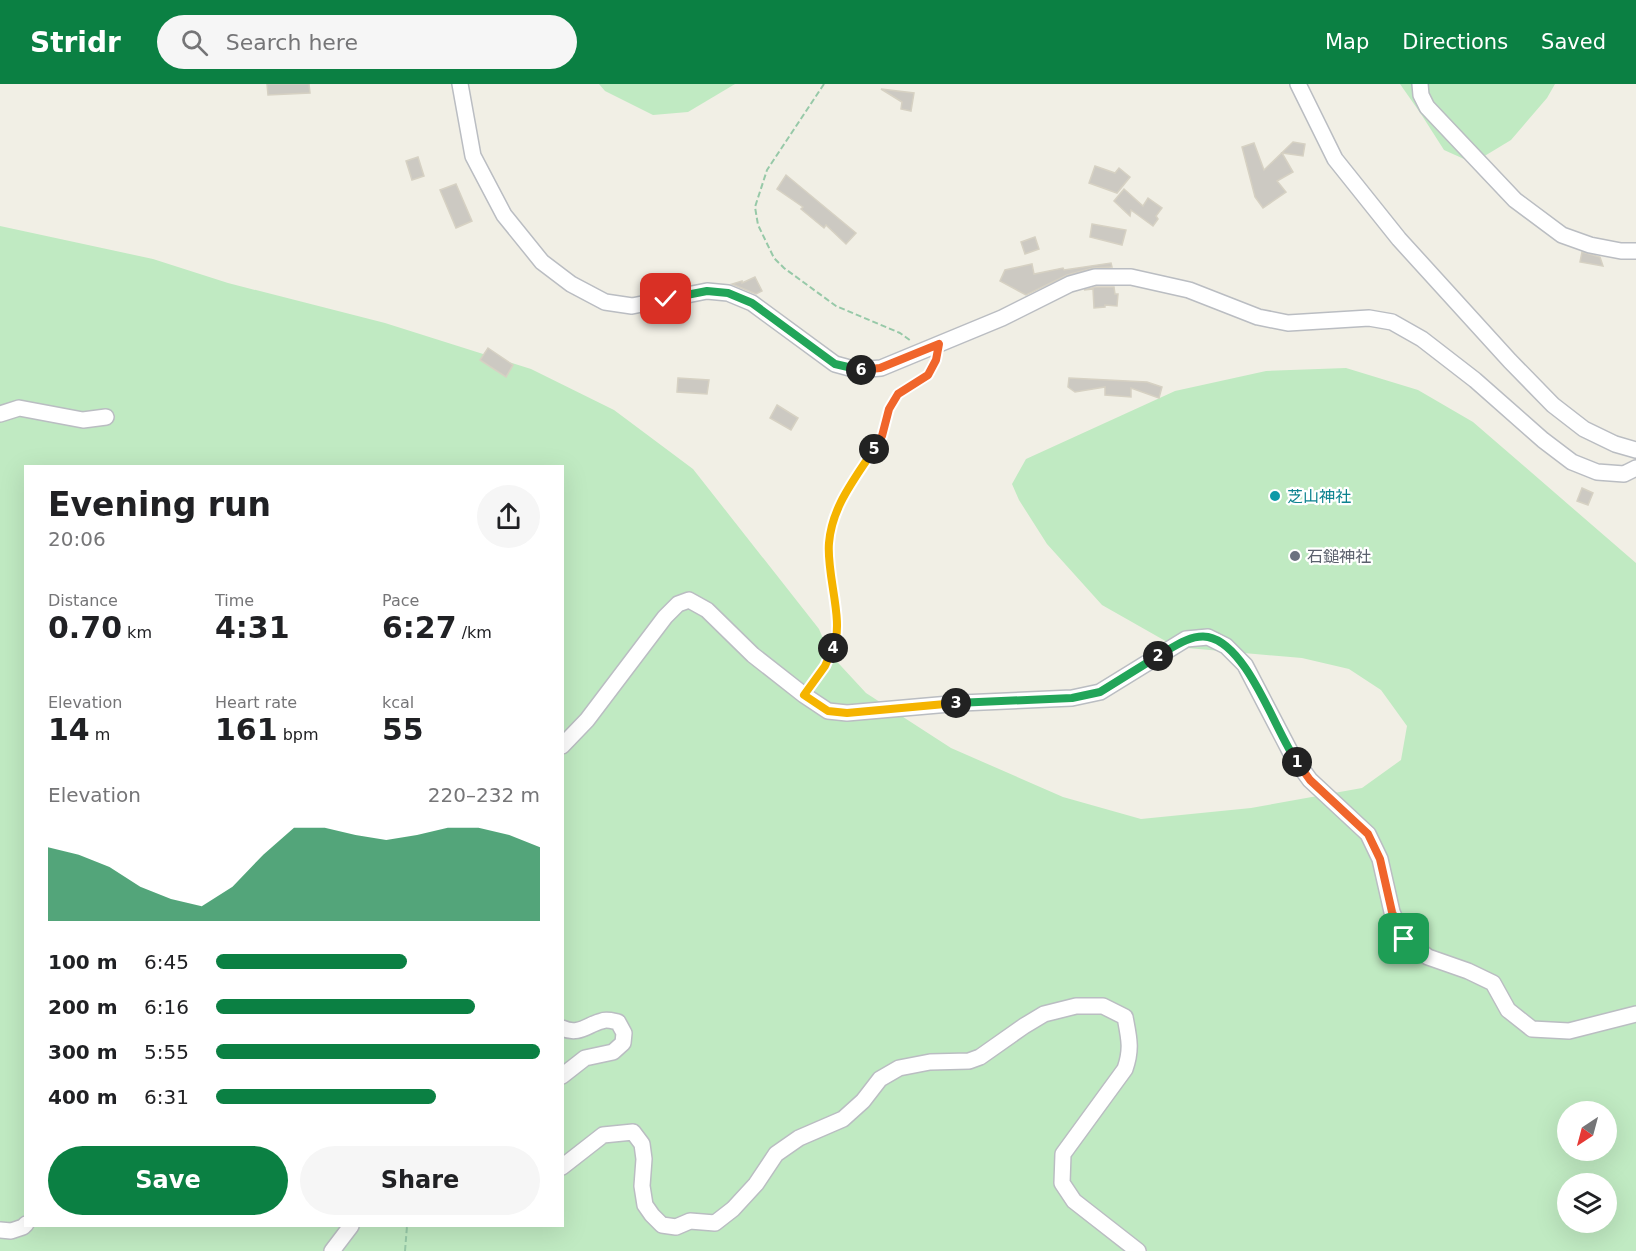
<!DOCTYPE html>
<html lang="en">
<head>
<meta charset="utf-8">
<style>
	:root { --surface:#fff; --page:#f6f6f6; --text:#202124; --muted:#757577; --accent:#0b8043 }
	body { margin:0; font-family:"DejaVu Sans","Noto Sans JP",sans-serif; background:var(--page); color:var(--text); height:100vh; display:flex; flex-direction:column; font-size:22px; white-space:nowrap }
	* { box-sizing:border-box; margin:0 }
	p { font-size:20px; color:var(--muted) }
	.icon { flex:none; width:33px; height:33px; fill:none; stroke:currentColor; stroke-width:2; stroke-linecap:round; stroke-linejoin:round }
	.map { position:relative; flex:1; overflow:hidden }
	.details { position:absolute; left:24px; top:381px; width:540px; height:762px; display:flex; flex-direction:column; background:var(--surface); border-radius:0px; box-shadow:0 6px 24px #0002 }
	.details>* { flex:none }
	.needle { width:39px; rotate:216deg }
	.buttons { position:absolute; left:1557px; top:1017px; display:grid; gap:12px }
	.buttons a { display:grid; place-items:center; width:60px; height:60px; border-radius:50%; background:var(--surface); box-shadow:0 6px 24px #0002; font-size:30px }
	.pin { position:absolute; display:grid; place-items:center; width:51px; height:51px; color:#fff; margin:-26px; border-radius:12px; box-shadow:0 3px 9px #0006 }
	.km { position:absolute; width:30px; height:30px; margin:-15px; border-radius:50%; background:#222; color:#fff; font-size:16px; line-height:30px; text-align:center }
	.round { display:grid; place-items:center; flex:none; width:63px; height:63px; border-radius:32px; background:var(--page) }
	.head { display:flex; align-items:center; justify-content:space-between; height:102px; padding:0 24px }
	h1 { font-size:33px; font-weight:700; line-height:45px }
	.stats { display:grid; grid-template-columns:repeat(3,1fr); gap:9px; height:102px; padding:6px 24px }
	.stats div { display:grid; align-content:center }
	.stats b { font-size:30px; font-weight:700 }
	.stats small { font-size:16px; font-weight:400 }
	.stats p { font-size:16px }
	.chart { height:168px; padding:12px 24px }
	.chart p { display:flex; justify-content:space-between }
	.chart svg { width:100%; height:108px; margin-top:6px; fill:var(--accent); opacity:.7 }
	.button { display:flex; gap:12px; margin-top:auto; padding:12px 24px }
	.button a { flex:1; height:69px; border-radius:36px; background:var(--accent); color:#fff; font-size:24px; font-weight:700; line-height:69px; text-align:center }
	.button a+a { background:var(--page); color:var(--text) }
	ul { padding:0 24px; list-style:none; font-size:20px }
	li { display:grid; grid-template-columns:96px 72px 1fr; align-items:center; height:45px }
	li i { height:15px; border-radius:8px; background:var(--accent) }
	header { display:flex; align-items:center; gap:36px; box-sizing:border-box; height:84px; padding:0 30px; background:var(--accent); color:#fff }
	header strong { font-size:28px }
	nav { display:flex; gap:33px; margin-inline-start:auto; font-size:21px }
	.search { width:420px; height:54px; background:var(--page); display:flex; align-items:center; gap:15px; box-sizing:border-box; padding:0 21px; border-radius:33px; color:var(--muted); font-size:22px }
	.map>svg:first-child { display:block }
	.green { fill:#c0eac2; fill-rule:evenodd }
	.building { fill:#ccc9c2; stroke:#d6d1c3; stroke-width:1.5 }
	.lines { fill:none; stroke-linecap:round; stroke-linejoin:round }
	.street-casing { stroke:#babdc2; stroke-width:18 }
	.path { stroke:#97c9a8; stroke-width:2; stroke-dasharray:6 3; stroke-linecap:butt }
	.street { stroke:#fff; stroke-width:15 }
	.split-1-casing { stroke:#fff; stroke-width:12 }
	.split-2-casing { stroke:#fff; stroke-width:12 }
	.split-3-casing { stroke:#fff; stroke-width:12 }
	.split-4-casing { stroke:#fff; stroke-width:12 }
	.split-5-casing { stroke:#fff; stroke-width:12 }
	.split-6-casing { stroke:#fff; stroke-width:12 }
	.split-7-casing { stroke:#fff; stroke-width:12 }
	.split-1 { stroke:#f0652b; stroke-width:8 }
	.split-2 { stroke:#22a559; stroke-width:8 }
	.split-3 { stroke:#22a559; stroke-width:8 }
	.split-4 { stroke:#f5b400; stroke-width:8 }
	.split-5 { stroke:#f5b400; stroke-width:8 }
	.split-6 { stroke:#f0652b; stroke-width:8 }
	.split-7 { stroke:#22a559; stroke-width:8 }
	.culture-dot { fill:#0f9aa8; stroke:#fff; stroke-width:2 }
	.worship-dot { fill:#6b7280; stroke:#fff; stroke-width:2 }
	.labels { text-anchor:middle; stroke-width:4.5; stroke-linejoin:round; paint-order:stroke }
	.culture-label { font-size:16px; fill:#0d838f; stroke:#fff; text-anchor:start }
	.worship-label { font-size:16px; fill:#5b616d; stroke:#fff; text-anchor:start }
</style>
</head>
<body>
<header>
<strong>Stridr</strong>
<div class="search"><svg class="icon" aria-label="search" viewBox="0 0 24 24"><circle cx="10" cy="10" r="6"/><path d="M15 15l6 6"/></svg>Search here</div>
<nav><a>Map</a><a>Directions</a><a>Saved</a></nav>
</header>
<div class="map">
<svg width="1636" height="1167" viewBox="0 0 1636 1167">
	<rect width="100%" height="100%" fill="#f1efe5"/>
	<g class="green">
		<polygon points="599,0 735,0 688,28 653,31 605,7"/>
		<polygon points="1400,0 1555,0 1547,14 1511,56 1473,79 1444,66 1421,30"/>
		<path d="M 0,142 L 153,175 L 228,199 L 385,239 L 531,285 L 614,326 L 693,385 L 819,545 L 829,569 L 866,609 L 951,664 L 1063,713 L 1141,735 L 1251,724 L 1362,704 L 1401,676 L 1407,642 L 1381,606 L 1349,585 L 1302,574 L 1176,563 L 1102,521 L 1047,460 L 1019,416 L 1012,400 L 1026,375 L 1175,307 L 1266,287 L 1346,284 L 1418,306 L 1473,338 L 1636,479 L 1636,1167 L 0,1167 ZM 26,382 L 562,382 L 562,1142 L 26,1142 ZM 1568,1028 L 1606,1028 L 1606,1066 L 1568,1066 ZM 1568,1100 L 1606,1100 L 1606,1138 L 1568,1138 Z"/>
	</g>
	<g class="building">
		<polygon points="267,0 309,0 310,9 268,11"/>
		<polygon points="881,5 914,9 911,27 901,25 902,18"/>
		<polygon points="1293,58 1305,60 1303,72 1282,69 1293,88 1277,97 1286,108 1263,124 1255,113 1242,63 1254,59 1264,86"/>
		<polygon points="418,73 424,92 412,96 406,77"/>
		<polygon points="1095,82 1115,89 1119,84 1130,93 1117,109 1089,99"/>
		<polygon points="786,91 856,149 846,160 826,141 824,144 801,125 803,123 777,105"/>
		<polygon points="456,100 472,137 456,144 440,106"/>
		<polygon points="1124,105 1143,122 1148,114 1162,124 1156,132 1158,135 1153,142 1131,126 1130,132 1114,117"/>
		<polygon points="1092,140 1126,146 1122,161 1090,153"/>
		<polygon points="1035,153 1039,165 1025,170 1021,158"/>
		<polygon points="1582,168 1600,173 1603,182 1580,178"/>
		<polygon points="1111,179 1112,183 1093,184 1067,191 1026,211 1000,197 1005,186 1032,180 1034,190 1063,184 1064,186"/>
		<polygon points="755,193 762,207 756,210 732,200 742,197 742,199"/>
		<polygon points="1096,203 1114,203 1115,210 1118,210 1117,222 1105,221 1105,223 1094,224 1093,205 1084,206"/>
		<polygon points="488,264 513,281 506,293 480,276"/>
		<polygon points="678,294 709,296 707,310 677,308"/>
		<polygon points="1069,294 1147,298 1162,303 1159,314 1131,304 1131,313 1105,311 1105,303 1075,308 1068,303"/>
		<polygon points="777,321 798,334 791,346 770,334"/>
		<polygon points="1582,404 1593,409 1588,421 1577,417"/>
	</g>
	<g class="lines">
		<g class="street-casing">
			<g id="street">
				<polyline points="460,0 473,72 504,131 542,178 571,200 605,218 632,222 707,207 728,209 752,219 835,280 857,286 881,284 1002,234 1070,200 1095,193 1131,193 1189,206 1258,233 1288,239 1369,234 1392,238 1422,255 1475,296 1543,356 1572,378 1597,388 1624,390 1636,384"/>
				<polyline points="1298,0 1335,75 1399,155 1510,277 1553,321 1584,345 1615,360 1636,366"/>
				<polyline points="1420,0 1421,11 1427,23 1515,116 1562,151 1590,161 1621,167 1636,167"/>
				<polyline points="0,330 19,324 83,336 106,333"/>
				<polyline points="562,662 587,636 665,533 678,520 689,516 707,526 753,571 804,611 828,627 847,629 961,619 1072,614 1100,608 1186,555 1208,553 1226,562 1245,581 1293,673 1310,696 1368,750 1380,775 1392,828 1404,855 1428,873 1468,887 1493,899 1508,926 1532,945 1569,947 1636,930"/>
				<path d="M 562,944 C 579,952 588,940 602,937 C 606,935 613,937 618,938 L 624,949 L 623,959 L 613,968 L 585,974 L 562,992"/>
				<path d="M 562,1083 L 603,1051 L 633,1048 L 642,1060 L 644,1075 L 642,1102 L 645,1121 L 652,1131 L 662,1141 L 676,1143 L 690,1137 L 715,1139 L 733,1125 L 756,1100 L 776,1070 L 799,1054 L 843,1035 L 863,1017 L 880,995 L 899,984 L 930,978 L 969,977 L 980,973 L 1024,942 L 1044,930 L 1076,922 L 1103,922 L 1125,933 C 1129,954 1132,965 1125,985 L 1063,1070 L 1062,1099 L 1074,1117 L 1138,1167"/>
				<polyline points="0,1146 11,1147 23,1143 26,1140"/>
				<polyline points="332,1167 351,1142"/>
			</g>
		</g>
		<g class="path">
			<polyline points="824,0 767,86 755,123 758,141 774,174 784,184 836,222 900,249 911,257"/>
			<polyline points="812,600 825,582 836,559 837,543 829,488 829,460 834,432 843,410 882,352 889,325 898,310 928,291 936,277"/>
			<polyline points="405,1167 407,1142"/>
		</g>
		<use href="#street" class="street"/>
	</g>
	<g class="lines">
		<g class="split-1-casing">
			<polyline id="split-1" points="1297,678 1310,696 1368,750 1380,775 1392,828 1404,855"/>
		</g>
		<g class="split-2-casing">
			<path id="split-2" d="M 1158,572 C 1172,564 1190,550 1208,553 C 1248,561 1275,647 1297,678"/>
		</g>
		<g class="split-3-casing">
			<polyline id="split-3" points="956,619 1072,614 1100,608 1158,572"/>
		</g>
		<g class="split-4-casing">
			<polyline id="split-4" points="833,564 825,582 804,611 828,627 847,629 956,619"/>
		</g>
		<g class="split-5-casing">
			<path id="split-5" d="M 833,564 C 845,539 826,490 829,459 C 832,422 855,395 874,365"/>
		</g>
		<g class="split-6-casing">
			<polyline id="split-6" points="861,286 880,284 939,260 936,276 928,291 898,310 889,325 882,352 874,365"/>
		</g>
		<g class="split-7-casing">
			<polyline id="split-7" points="666,215 707,207 728,209 752,219 835,280 861,286"/>
		</g>
		<use href="#split-1" class="split-1"/>
		<use href="#split-2" class="split-2"/>
		<use href="#split-3" class="split-3"/>
		<use href="#split-4" class="split-4"/>
		<use href="#split-5" class="split-5"/>
		<use href="#split-6" class="split-6"/>
		<use href="#split-7" class="split-7"/>
	</g>
	<circle class="culture-dot" cx="1275" cy="412" r="6"/>
	<circle class="worship-dot" cx="1295" cy="472" r="6"/>
	<g class="labels">
		<g class="culture-label">
			<text x="1287" y="418">芝山神社</text>
		</g>
		<g class="worship-label">
			<text x="1307" y="478">石鎚神社</text>
		</g>
	</g>
</svg>
<div class="buttons">
<a><svg class="needle" viewBox="-14 -14 28 28"><path d="M0-13l5 13h-10z" fill="#e53935"/><path d="M0 13l5-13h-10z" fill="#757577"/></svg></a>
<a><svg class="icon" aria-label="layers" viewBox="0 0 24 24"><path d="M12 4l9 5-9 5-9-5zM3 14l9 5 9-5"/></svg></a>
</div>
<div class="pin" style="left:1404px;top:855px;background:#1e9e55"><svg class="icon" aria-label="arrive" viewBox="0 0 24 24"><path d="M6 21V4h12l-3 4 3 4H6"/></svg></div>
<div class="pin" style="left:666px;top:215px;background:#d93025"><svg class="icon" aria-label="check" viewBox="0 0 24 24"><path d="M5 12l5 5 9-10"/></svg></div>
<b class="km" style="left:1297px;top:678px">1</b>
<b class="km" style="left:1158px;top:572px">2</b>
<b class="km" style="left:956px;top:619px">3</b>
<b class="km" style="left:833px;top:564px">4</b>
<b class="km" style="left:874px;top:365px">5</b>
<b class="km" style="left:861px;top:286px">6</b>
<section class="details">
<div class="head"><div><h1>Evening run</h1><p>20:06</p></div><a class="round"><svg class="icon" aria-label="share" viewBox="0 0 24 24"><path d="M12 15V3M7 8l5-5 5 5M5 13v7h14v-7"/></svg></a></div>
<div class="stats">
<div><p>Distance</p><b>0.70<small> km</small></b></div>
<div><p>Time</p><b>4:31</b></div>
<div><p>Pace</p><b>6:27<small> /km</small></b></div>
</div>
<div class="stats">
<div><p>Elevation</p><b>14<small> m</small></b></div>
<div><p>Heart rate</p><b>161<small> bpm</small></b></div>
<div><p>kcal</p><b>55</b></div>
</div>
<div class="chart"><p><span>Elevation</span>220–232 m</p>
<svg viewBox="0 0 160 44" preserveAspectRatio="none"><path d="M0 44V14L10 17L20 22L30 30L40 35L50 38L60 30L70 17L80 6L90 6L100 9L110 11L120 9L130 6L140 6L150 9L160 14V44z"/></svg>
</div>
<ul>
<li><b>100 m</b>6:45<i style="width:59%"></i></li>
<li><b>200 m</b>6:16<i style="width:80%"></i></li>
<li><b>300 m</b>5:55<i style="width:100%"></i></li>
<li><b>400 m</b>6:31<i style="width:68%"></i></li>
</ul>
<div class="button"><a>Save</a><a>Share</a></div>
</section>
</div>
</body>
</html>
